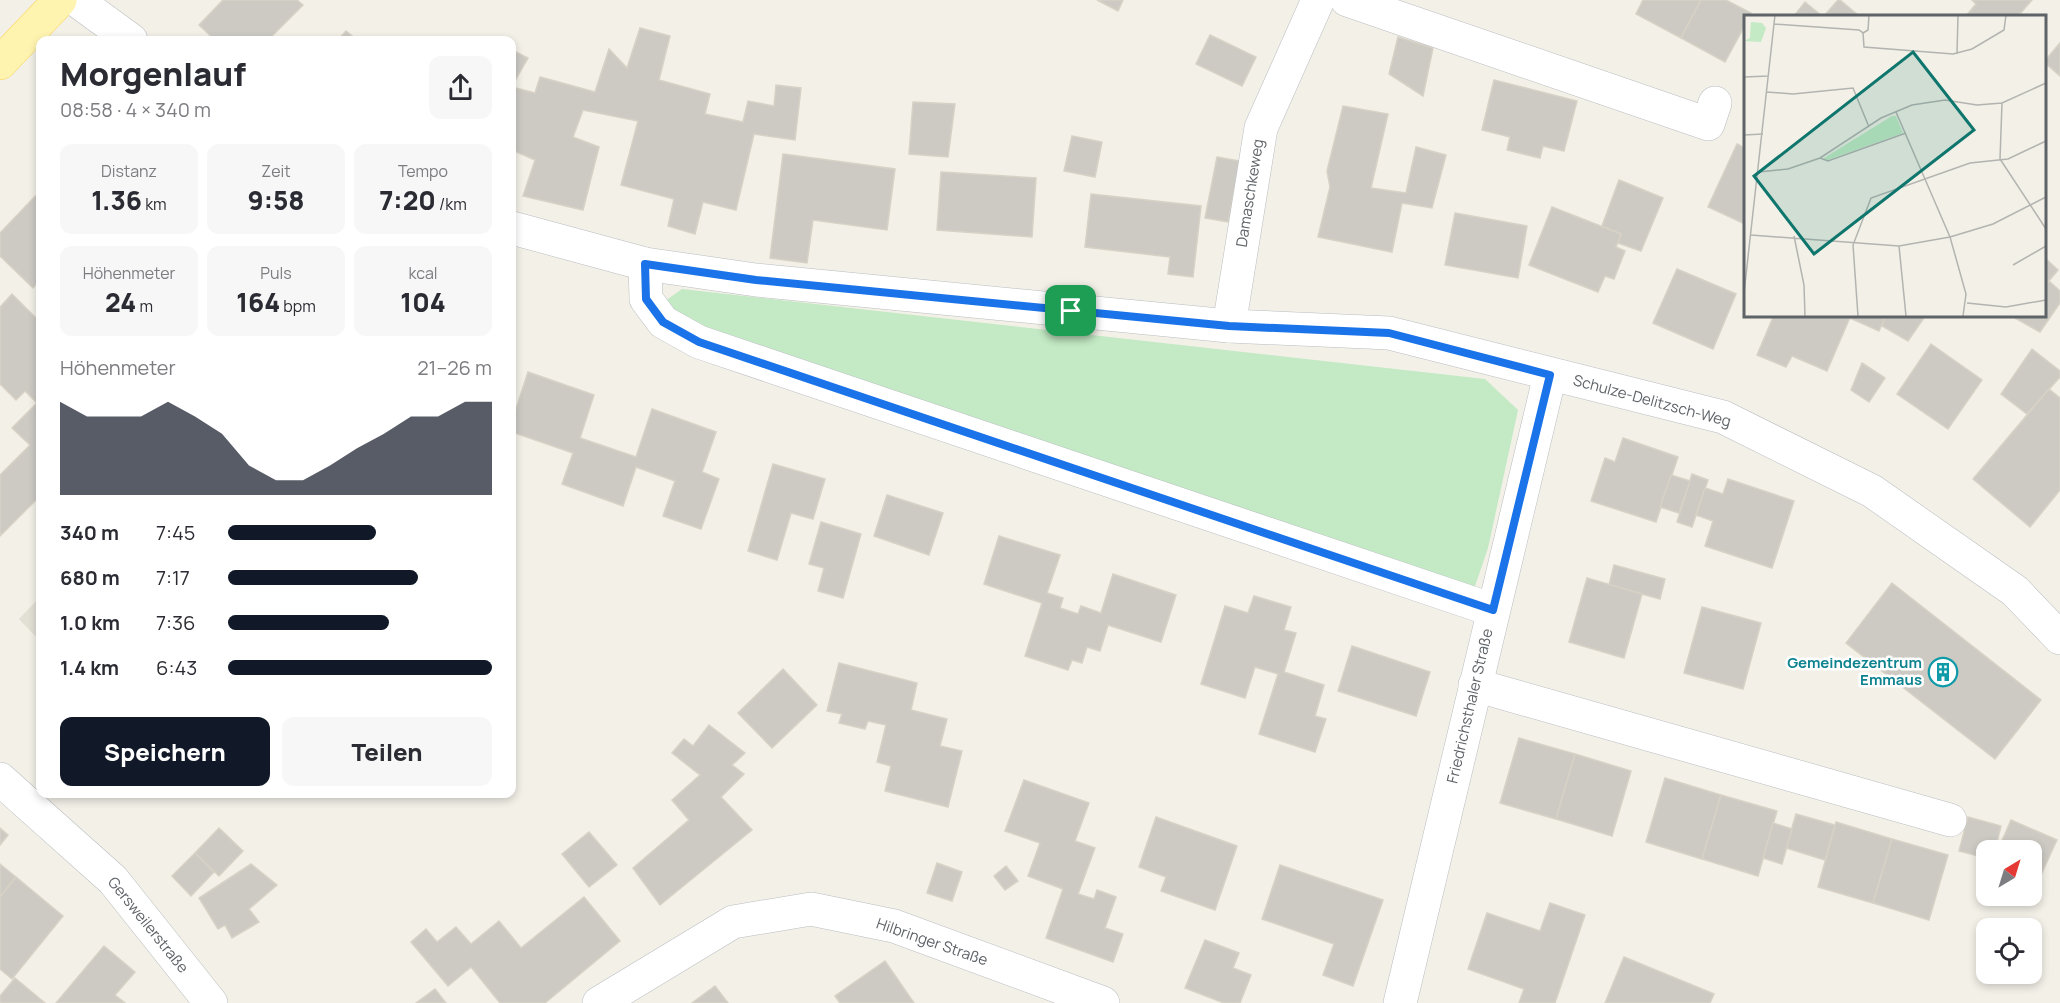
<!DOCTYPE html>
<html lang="de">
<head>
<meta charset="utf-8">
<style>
	:root { --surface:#fff; --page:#f7f7f7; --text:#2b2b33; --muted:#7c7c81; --accent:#111827 }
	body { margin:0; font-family:Manrope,sans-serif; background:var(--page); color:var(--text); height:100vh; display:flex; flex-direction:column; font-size:22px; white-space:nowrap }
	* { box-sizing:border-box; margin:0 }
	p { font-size:20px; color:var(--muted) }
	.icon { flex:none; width:33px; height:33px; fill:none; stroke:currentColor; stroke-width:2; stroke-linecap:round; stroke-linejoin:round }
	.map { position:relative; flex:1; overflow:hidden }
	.sheet { position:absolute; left:36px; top:36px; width:480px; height:762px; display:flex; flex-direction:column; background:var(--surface); border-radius:12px; box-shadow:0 3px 9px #0003 }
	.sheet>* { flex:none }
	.needle { width:39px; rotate:38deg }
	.controls { position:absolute; left:1976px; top:840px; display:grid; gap:12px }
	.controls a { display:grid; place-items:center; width:66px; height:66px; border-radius:12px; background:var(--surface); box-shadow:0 3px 9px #0003; font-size:30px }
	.pin { position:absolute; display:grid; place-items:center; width:51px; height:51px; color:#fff; margin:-26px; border-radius:12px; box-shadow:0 3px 9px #0006 }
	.round { display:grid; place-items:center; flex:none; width:63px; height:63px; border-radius:12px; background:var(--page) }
	.head { display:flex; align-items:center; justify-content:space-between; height:102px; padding:0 24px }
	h1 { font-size:33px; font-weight:800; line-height:45px }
	.figures { display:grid; grid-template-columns:repeat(3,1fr); gap:9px; height:102px; padding:6px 24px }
	.figures div { display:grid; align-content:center; border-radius:12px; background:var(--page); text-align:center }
	.figures b { font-size:26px; font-weight:800 }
	.figures small { font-size:16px; font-weight:400 }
	.figures p { font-size:16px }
	.chart { height:168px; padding:12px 24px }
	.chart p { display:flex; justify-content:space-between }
	.chart svg { width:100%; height:108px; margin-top:6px; fill:var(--accent); opacity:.7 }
	.cta { display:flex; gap:12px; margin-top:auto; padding:12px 24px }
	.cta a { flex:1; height:69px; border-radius:12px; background:var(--accent); color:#fff; font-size:24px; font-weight:800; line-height:69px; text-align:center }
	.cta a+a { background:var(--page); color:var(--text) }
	ul { padding:0 24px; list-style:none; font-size:20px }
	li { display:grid; grid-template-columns:96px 72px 1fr; align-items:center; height:45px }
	li i { height:15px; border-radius:8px; background:var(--accent) }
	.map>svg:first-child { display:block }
	.education { fill:#e2dfd5 }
	.green { fill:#c3eac4 }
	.building { fill:#cdcac4; stroke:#d7d2c5; stroke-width:1.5 }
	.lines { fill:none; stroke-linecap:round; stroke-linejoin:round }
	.minor-casing { stroke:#babdc1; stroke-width:34 }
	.major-casing { stroke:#fbd157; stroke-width:34 }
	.minor { stroke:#fff; stroke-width:33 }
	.major { stroke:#fff4af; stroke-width:33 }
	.route-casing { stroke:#fff; stroke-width:12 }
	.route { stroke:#1a73e8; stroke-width:8 }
	.labels { text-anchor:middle; stroke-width:5; stroke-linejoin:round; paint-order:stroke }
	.street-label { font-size:15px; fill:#5e6368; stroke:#fff }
	.culture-label { font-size:15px; font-weight:bold; fill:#0d838f; stroke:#fff; text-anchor:end }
	.inset-road { fill:none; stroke:#b3b4b0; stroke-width:1.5 }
	.view { fill:#0f766e; fill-opacity:0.15; stroke:#0f766e; stroke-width:3 }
	.inset-edge { fill:none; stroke:#5e6368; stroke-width:3 }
</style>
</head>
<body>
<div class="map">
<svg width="2060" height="1003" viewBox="0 0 2060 1003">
	<rect width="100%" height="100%" fill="#f2f0e7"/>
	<polygon class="education" points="40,597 40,641 19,619"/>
	<polygon class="green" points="682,289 1485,379 1518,410 1488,548 1474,589 674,322 665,301"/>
	<g class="building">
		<polygon points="223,0 297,0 303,5 268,40 215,40 199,25"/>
		<polygon points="1097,0 1123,0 1118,11"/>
		<polygon points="1643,0 1701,0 1681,38 1636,14"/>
		<polygon points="1701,0 1726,0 1751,13 1749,16 1745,16 1745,25 1725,62 1681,38"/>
		<polygon points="1838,0 1840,0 1859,16 1824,16"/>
		<polygon points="1972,0 2032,0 2018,16 1966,16 1976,4"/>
		<polygon points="1805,2 1822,16 1794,16"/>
		<polygon points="640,28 670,36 659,80 710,94 705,114 743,122 748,101 774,106 776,85 801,88 795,140 754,134 736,210 703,202 695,234 668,226 674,199 621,185 638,121 583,110 573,137 599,147 583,210 523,196 535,160 512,150 512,87 535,93 540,77 595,92 609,49 627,68"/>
		<polygon points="346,31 357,40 338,40"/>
		<polygon points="1210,35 1256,57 1242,86 1196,64"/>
		<polygon points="1398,37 1433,48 1423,96 1389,74"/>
		<polygon points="2060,43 2060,76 2044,62"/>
		<polygon points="512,50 528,58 512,86"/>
		<polygon points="1494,80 1577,101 1564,151 1543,146 1540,158 1507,150 1510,137 1482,130"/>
		<polygon points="913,102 955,104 948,157 909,154"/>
		<polygon points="1343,106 1388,114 1371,188 1406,193 1416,147 1446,155 1432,208 1402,203 1392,252 1318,237 1330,187 1327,171"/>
		<polygon points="1072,136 1102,142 1095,177 1064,171"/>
		<polygon points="1737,144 1745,148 1745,224 1708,207"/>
		<polygon points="783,154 895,169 887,230 813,220 807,263 770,258"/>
		<polygon points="1217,157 1240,161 1228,222 1205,218"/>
		<polygon points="941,172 1036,178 1032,237 937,230"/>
		<polygon points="1619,180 1663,198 1641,251 1618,243 1621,234 1602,226"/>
		<polygon points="40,191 40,280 33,288 0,256 0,233"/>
		<polygon points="1091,194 1201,206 1193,277 1168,274 1170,257 1085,247"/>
		<polygon points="1552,207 1621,234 1616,247 1625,251 1614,279 1605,276 1598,292 1529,265"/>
		<polygon points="1455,213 1527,226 1518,278 1445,265"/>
		<polygon points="2044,257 2058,270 2044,287"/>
		<polygon points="1677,269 1736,294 1713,349 1653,323"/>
		<polygon points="2049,281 2060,291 2060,303 2040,332 2015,318 2018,315 2044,315 2044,287"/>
		<polygon points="12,294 40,322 40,406 25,391 16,400 0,384 0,307"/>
		<polygon points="1774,315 1851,315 1827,371 1792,356 1786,367 1757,355"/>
		<polygon points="1851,315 1886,315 1879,331 1850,318"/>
		<polygon points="1886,315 1926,315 1908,341 1882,326"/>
		<polygon points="1931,344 1982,380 1948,429 1897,394"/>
		<polygon points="2032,349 2060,371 2060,377 2027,414 2001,394"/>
		<polygon points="1862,363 1885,378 1869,402 1851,390"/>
		<polygon points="528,372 594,395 580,438 636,457 652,409 716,432 702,472 719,479 701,529 663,516 675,481 636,467 623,506 562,484 573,453 512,432 512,421"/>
		<polygon points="2049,389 2060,398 2060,490 2030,527 1973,479"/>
		<polygon points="37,403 40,407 40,496 0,536 0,475 30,445 12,428"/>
		<polygon points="1623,438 1678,457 1656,522 1591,501 1605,458 1615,462"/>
		<polygon points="773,464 825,479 813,519 791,513 777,560 748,551"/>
		<polygon points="1692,474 1708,480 1692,527 1677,522"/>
		<polygon points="1671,475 1690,481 1679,513 1660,507"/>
		<polygon points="1728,479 1794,501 1772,568 1705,546 1713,521 1696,515 1705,488 1723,494"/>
		<polygon points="887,495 943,513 929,555 874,536"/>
		<polygon points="821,522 861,534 843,598 818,591 824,568 809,564"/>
		<polygon points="999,536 1060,555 1047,593 1063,598 1060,608 1078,614 1081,606 1101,613 1113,574 1176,595 1161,642 1108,625 1100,651 1087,647 1082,663 1072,660 1068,670 1025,656 1042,603 984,584"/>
		<polygon points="1614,565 1665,579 1660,599 1609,585"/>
		<polygon points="1587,578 1642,594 1624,658 1569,642"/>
		<polygon points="1892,583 2041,700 1995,759 1846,643"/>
		<polygon points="1254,596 1291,607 1284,630 1296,633 1284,672 1324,685 1315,716 1326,719 1315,752 1259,734 1278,674 1255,667 1245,698 1201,684 1225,606 1248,613"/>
		<polygon points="1702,607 1761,623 1743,689 1684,673"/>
		<polygon points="1352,646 1430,672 1416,716 1338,691"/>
		<polygon points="839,663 917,683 911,710 947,719 940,746 962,751 948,807 885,791 891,766 877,762 886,725 868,721 865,729 839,723 842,714 827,711"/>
		<polygon points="783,669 817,705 772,748 738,713"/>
		<polygon points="709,725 745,753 732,765 744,774 721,797 752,830 660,905 633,868 689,820 672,800 700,775 672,753 684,739 693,746"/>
		<polygon points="1519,738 1575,754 1556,819 1500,803"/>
		<polygon points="1575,754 1631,771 1612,836 1556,819"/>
		<polygon points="1665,778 1721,795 1702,859 1646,842"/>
		<polygon points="1024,780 1089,803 1075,841 1095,848 1078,894 1094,899 1097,890 1116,897 1105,928 1123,934 1113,962 1046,938 1063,889 1028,876 1040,843 1005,831"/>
		<polygon points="1721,795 1777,811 1758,876 1702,859"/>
		<polygon points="1796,814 1835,825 1825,860 1786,848"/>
		<polygon points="1156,817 1237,846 1215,910 1161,891 1166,877 1139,867"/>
		<polygon points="1968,817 2001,826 1995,850 1986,850 1986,858 1959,851"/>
		<polygon points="2011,820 2057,840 2040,877 2031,873 2031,850 1998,850"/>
		<polygon points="1836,822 1892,839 1873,903 1818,887"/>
		<polygon points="1773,823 1792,829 1782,864 1763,858"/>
		<polygon points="0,828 8,835 0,845"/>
		<polygon points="219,828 243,851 219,876 195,853"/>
		<polygon points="589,832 617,865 589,887 562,854"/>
		<polygon points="1892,839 1948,855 1929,920 1873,903"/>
		<polygon points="195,853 214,872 191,896 172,876"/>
		<polygon points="937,863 962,872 952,901 927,893"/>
		<polygon points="0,864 16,877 0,897"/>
		<polygon points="251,864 277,885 249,909 259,922 232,938 225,925 218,929 199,898"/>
		<polygon points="1280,865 1383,900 1353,986 1323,975 1334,944 1262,919"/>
		<polygon points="1006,866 1018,881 1005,890 994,876"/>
		<polygon points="16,877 63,916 12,979 0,969 0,897"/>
		<polygon points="584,897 620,941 545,1003 500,1003 471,967 448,986 411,942 426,929 437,942 456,927 471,944 499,921 521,948"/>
		<polygon points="1550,903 1585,915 1555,1003 1519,1003 1524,989 1468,969 1487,913 1540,931"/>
		<polygon points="1205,940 1239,953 1233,968 1251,975 1240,1003 1224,1003 1185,988"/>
		<polygon points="104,946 135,972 115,995 125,1003 56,1003"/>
		<polygon points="1624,957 1714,994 1710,1003 1605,1003"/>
		<polygon points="885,961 914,1003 840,1003 835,996"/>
		<polygon points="15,978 45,1003 0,1003 0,996"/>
		<polygon points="715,986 728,1003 692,1003"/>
		<polygon points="435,989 446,1003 416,1003"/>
	</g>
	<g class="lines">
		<g class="minor-casing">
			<g id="minor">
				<polyline points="76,0 131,40"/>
				<polyline points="1347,0 1708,124 1715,103"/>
				<polyline points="512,228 645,264 756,280 1229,326 1389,333 1723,417 1872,491 2015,591 2060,638"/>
				<polyline points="645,264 646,299 663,322 699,342 1493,610"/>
				<polyline points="1229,326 1261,128 1318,0"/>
				<polyline points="1475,685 1950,820"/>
				<polyline points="0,779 113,880 211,1003"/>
				<polyline points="599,1003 733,922 811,909 894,926 1103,1003"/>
				<polyline points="1400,1003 1550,375"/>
			</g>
		</g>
		<g class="major-casing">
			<polyline id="major" points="0,63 60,0"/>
		</g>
		<use href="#minor" class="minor"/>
		<use href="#major" class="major"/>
	</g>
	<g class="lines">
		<g class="route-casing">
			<polygon id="route" points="645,264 756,280 1229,326 1389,333 1550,375 1493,610 699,342 663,322 646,299"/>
		</g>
		<use href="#route" class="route"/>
	</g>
	<defs>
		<g id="building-ring" transform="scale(1.5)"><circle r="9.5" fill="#fff" stroke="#0f9aa8" stroke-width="1.5"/><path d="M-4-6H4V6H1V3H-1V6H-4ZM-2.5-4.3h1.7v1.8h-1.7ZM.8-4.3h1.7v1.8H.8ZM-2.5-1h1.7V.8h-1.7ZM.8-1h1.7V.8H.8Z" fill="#0f9aa8"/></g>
	</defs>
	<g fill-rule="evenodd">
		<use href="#building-ring" x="1943" y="672"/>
	</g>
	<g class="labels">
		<g class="street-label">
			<text transform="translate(1250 193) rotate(-81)" y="5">Damaschkeweg</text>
			<text transform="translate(1652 401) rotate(15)" y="5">Schulze-Delitzsch-Weg</text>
			<text transform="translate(1470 706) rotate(-77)" y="5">Friedrichsthaler Straße</text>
			<text transform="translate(148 925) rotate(51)" y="5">Gersweilerstraße</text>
			<text transform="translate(932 942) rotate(19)" y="5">Hilbringer Straße</text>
		</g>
		<g class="culture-label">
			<text x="1922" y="668">Gemeindezentrum<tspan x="1922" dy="17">Emmaus</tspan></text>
		</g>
	</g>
	<g transform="translate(1744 15)">
		<rect width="302" height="302" fill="#f2f0e7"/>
		<path d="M 7,7 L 18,8 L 22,13 L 17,27 L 0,26 L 6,23 ZM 148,101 L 152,101 L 159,118 L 81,146 L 80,143 Z" fill="#c3eac4"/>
		<path class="inset-road" d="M 30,9 L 115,15 L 119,18 L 120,32 L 209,39 L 228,34 L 260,15 L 262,0M 119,18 L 124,15 L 125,0M 213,39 L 214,0M 0,62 L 25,61M 23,77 L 49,79 L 109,73 L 125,112M 258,88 L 256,144 L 302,214M 152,97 L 206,222 L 222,279 L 219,301M 0,120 L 19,119M 76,143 L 84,146 L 162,118M 15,157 L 44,154 L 76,143 L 137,103 L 168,90 L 201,85 L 233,90 L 258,88 L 302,68M 7,220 L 155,231 L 206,222 L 249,209 L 302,182M 50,221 L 60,270 L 61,301M 155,231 L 162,301M 269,250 L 302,231M 0,278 L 31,0M 223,288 L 262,292 L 302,285M 114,301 L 109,230 L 127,183 L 226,148 L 264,144 L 302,126"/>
		<path class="view" d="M 169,37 L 230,115 L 70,239 L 10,161 Z"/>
		<rect width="302" height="302" class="inset-edge"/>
	</g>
</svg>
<div class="controls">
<a><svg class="needle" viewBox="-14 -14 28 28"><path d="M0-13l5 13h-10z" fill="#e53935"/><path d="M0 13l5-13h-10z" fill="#7c7c81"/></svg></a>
<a><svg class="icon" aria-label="locate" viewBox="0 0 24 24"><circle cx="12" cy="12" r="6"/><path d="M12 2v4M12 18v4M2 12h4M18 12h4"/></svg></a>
</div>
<div class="pin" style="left:1071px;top:311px;background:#1e9e55"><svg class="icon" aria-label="arrive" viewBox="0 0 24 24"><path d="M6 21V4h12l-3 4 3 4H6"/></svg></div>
<section class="sheet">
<div class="head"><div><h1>Morgenlauf</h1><p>08:58 · 4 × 340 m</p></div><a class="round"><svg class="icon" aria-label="share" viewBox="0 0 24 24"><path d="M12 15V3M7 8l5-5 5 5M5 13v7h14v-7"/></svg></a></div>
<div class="figures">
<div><p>Distanz</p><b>1.36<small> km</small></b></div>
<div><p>Zeit</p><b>9:58</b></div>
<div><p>Tempo</p><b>7:20<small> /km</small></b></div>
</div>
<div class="figures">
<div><p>Höhenmeter</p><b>24<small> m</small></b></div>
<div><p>Puls</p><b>164<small> bpm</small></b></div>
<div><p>kcal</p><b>104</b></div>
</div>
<div class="chart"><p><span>Höhenmeter</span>21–26 m</p>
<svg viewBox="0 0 160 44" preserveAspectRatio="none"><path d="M0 44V6L10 12L20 12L30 12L40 6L50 12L60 19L70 32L80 38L90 38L100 32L110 25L120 19L130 12L140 12L150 6L160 6V44z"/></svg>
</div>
<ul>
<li><b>340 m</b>7:45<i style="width:56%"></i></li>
<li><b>680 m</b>7:17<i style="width:72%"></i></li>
<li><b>1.0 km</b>7:36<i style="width:61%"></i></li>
<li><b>1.4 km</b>6:43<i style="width:100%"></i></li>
</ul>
<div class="cta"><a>Speichern</a><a>Teilen</a></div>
</section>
</div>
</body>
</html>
